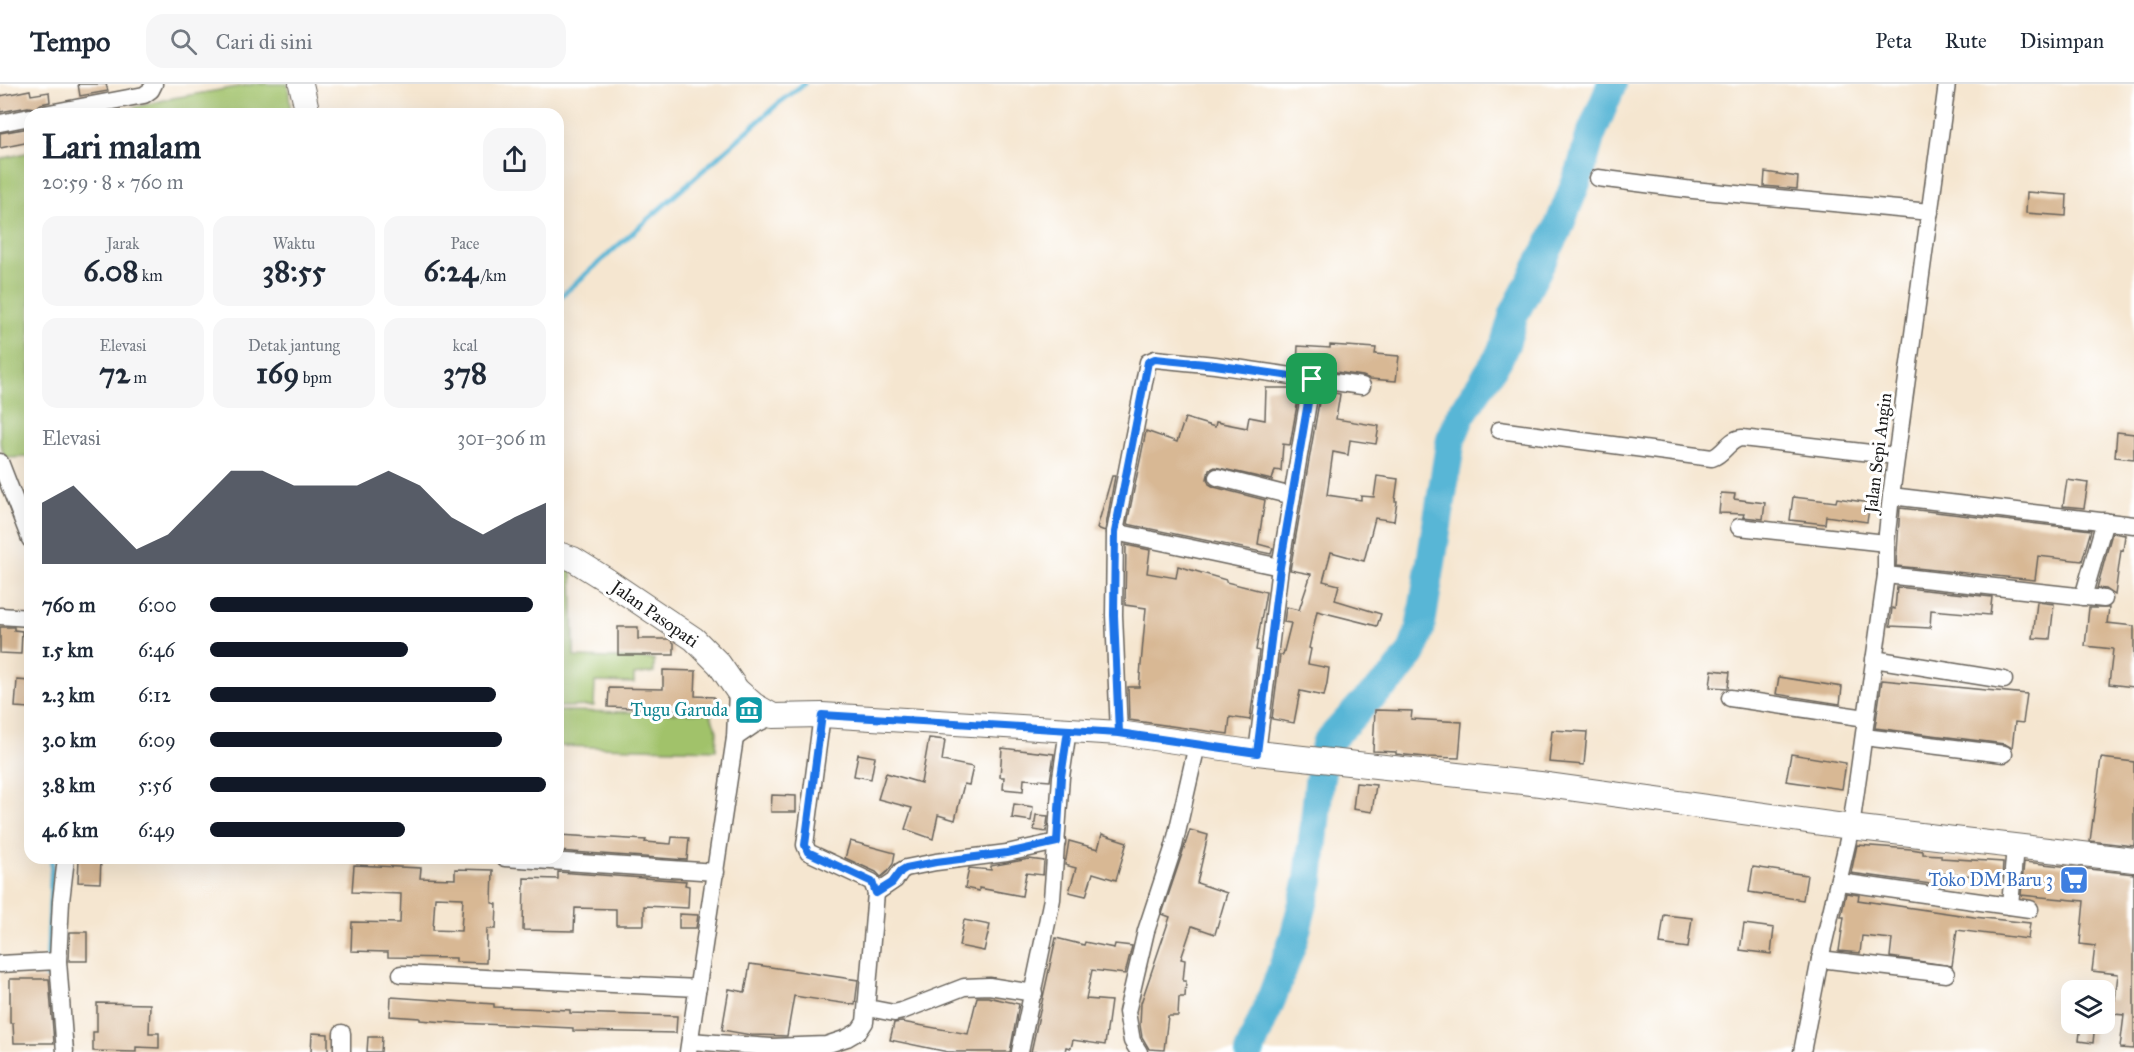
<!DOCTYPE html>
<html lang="id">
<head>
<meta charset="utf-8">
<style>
	:root { --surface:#fff; --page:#f6f6f7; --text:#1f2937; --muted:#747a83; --line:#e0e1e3; --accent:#111827 }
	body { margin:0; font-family:"IM FELL Great Primer",serif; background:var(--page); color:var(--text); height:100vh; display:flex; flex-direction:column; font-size:22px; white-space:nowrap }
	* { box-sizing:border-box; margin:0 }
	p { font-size:20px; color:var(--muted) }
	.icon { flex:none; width:33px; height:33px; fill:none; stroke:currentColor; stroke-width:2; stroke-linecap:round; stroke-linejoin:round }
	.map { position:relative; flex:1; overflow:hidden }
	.details { position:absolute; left:24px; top:24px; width:540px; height:756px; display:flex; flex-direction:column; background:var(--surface); border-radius:18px; box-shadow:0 6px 24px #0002 }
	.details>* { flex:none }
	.buttons { position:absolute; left:2061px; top:896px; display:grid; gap:12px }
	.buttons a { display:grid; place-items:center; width:54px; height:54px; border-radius:12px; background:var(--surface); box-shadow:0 6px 24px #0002; font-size:30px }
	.pin { position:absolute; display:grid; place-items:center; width:51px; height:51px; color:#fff; margin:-26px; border-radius:12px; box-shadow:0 3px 9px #0006 }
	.round { display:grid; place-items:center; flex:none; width:63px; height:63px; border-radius:18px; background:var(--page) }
	.headline { display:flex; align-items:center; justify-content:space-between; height:102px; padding:0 18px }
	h1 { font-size:33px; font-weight:800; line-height:45px }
	.metrics { display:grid; grid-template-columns:repeat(3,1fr); gap:9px; height:102px; padding:6px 18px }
	.metrics div { display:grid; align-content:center; border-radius:15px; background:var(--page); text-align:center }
	.metrics b { font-size:30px; font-weight:800 }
	.metrics small { font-size:16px; font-weight:400 }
	.metrics p { font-size:16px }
	.chart { height:168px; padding:12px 18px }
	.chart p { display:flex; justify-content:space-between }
	.chart svg { width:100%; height:108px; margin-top:6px; fill:var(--accent); opacity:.7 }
	ul { padding:0 18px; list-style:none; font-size:20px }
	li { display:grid; grid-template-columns:96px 72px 1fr; align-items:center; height:45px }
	li i { height:15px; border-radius:8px; background:var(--accent) }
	header { display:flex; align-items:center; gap:36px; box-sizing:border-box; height:84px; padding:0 30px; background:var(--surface); border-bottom:2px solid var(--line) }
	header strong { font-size:28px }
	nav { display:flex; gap:33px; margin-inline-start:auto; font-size:21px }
	.search { width:420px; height:54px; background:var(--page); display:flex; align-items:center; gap:15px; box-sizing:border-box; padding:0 21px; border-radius:18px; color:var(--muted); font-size:22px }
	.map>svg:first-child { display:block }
	.green { fill:#a1c26b; stroke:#5e6f44; stroke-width:1.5 }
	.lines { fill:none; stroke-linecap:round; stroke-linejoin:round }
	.stream { stroke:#58b6d6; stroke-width:5 }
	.river { stroke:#58b6d6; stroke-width:30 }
	.building { fill:#d8b894; fill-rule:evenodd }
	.street-casing { stroke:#68635b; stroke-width:19 }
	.secondary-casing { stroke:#68635b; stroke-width:26 }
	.street { stroke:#fff; stroke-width:16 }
	.secondary { stroke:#fff; stroke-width:24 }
	.route-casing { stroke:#fff; stroke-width:12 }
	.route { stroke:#1a73e8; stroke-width:8 }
	.labels { text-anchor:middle; stroke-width:6; stroke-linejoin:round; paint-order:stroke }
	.street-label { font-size:18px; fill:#1c1c1c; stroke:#fff }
	.culture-label { font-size:18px; fill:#0d838f; stroke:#fff; text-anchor:end }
	.shop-label { font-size:18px; fill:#366cbe; stroke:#fff; text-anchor:end }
</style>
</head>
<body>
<header>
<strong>Tempo</strong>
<div class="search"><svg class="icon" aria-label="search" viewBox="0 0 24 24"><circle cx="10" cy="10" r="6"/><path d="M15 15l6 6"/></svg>Cari di sini</div>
<nav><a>Peta</a><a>Rute</a><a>Disimpan</a></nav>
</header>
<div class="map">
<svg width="2134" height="968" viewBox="0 0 2134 968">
	<rect width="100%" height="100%" fill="#fff"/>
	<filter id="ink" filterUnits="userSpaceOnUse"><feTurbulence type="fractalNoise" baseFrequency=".0167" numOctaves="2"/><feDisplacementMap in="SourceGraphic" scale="12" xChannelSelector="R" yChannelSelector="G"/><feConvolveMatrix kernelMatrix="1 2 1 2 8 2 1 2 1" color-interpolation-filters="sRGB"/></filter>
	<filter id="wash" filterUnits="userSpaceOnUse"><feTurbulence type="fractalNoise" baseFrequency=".008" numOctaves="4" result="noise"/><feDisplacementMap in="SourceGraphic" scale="24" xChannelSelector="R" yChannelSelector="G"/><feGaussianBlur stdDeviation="1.35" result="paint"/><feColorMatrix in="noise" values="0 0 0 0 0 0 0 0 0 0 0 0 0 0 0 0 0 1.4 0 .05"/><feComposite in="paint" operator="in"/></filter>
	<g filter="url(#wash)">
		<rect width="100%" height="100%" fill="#f5e6d0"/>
		<g class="green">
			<polygon points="255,0 288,0 291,30 107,30 173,14"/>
			<polygon points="30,68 30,373 5,374 0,358 0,75"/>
			<polygon points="558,481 572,484 574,573 654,575 654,588 634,591 634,599 595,598 594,622 558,623"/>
			<polygon points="558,627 710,629 717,647 716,666 558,662"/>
		</g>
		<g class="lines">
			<g class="stream">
				<polyline points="558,215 780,18 804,0"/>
				<polyline points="47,893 52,774"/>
			</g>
			<polyline class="river" points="1249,968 1272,913 1294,854 1309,796 1319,699 1326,660 1362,621 1394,592 1412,568 1420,546 1451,355 1461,331 1498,275 1505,260 1514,230 1557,147 1581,86 1590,53 1612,0"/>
		</g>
		<g id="blocks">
			<g class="building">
				<polygon points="78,0 106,0 108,7 80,12"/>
				<polygon points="30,6 31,11 49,8 50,18 41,20 35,24 28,23 0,28 0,12"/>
				<polygon points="30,44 30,58 0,64 0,49"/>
				<polygon points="1765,88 1798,93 1797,105 1764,102"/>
				<polygon points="2027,108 2067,111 2066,132 2026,129"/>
				<polygon points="1330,261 1376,264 1375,270 1399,272 1396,297 1370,295 1363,292 1297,282 1298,262 1330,264"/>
				<polygon points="1266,304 1300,304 1290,361 1283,360 1281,387 1275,386 1272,396 1215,383 1209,386 1207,395 1209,400 1214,403 1265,416 1258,460 1273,464 1271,470 1127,440 1146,347 1177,358 1185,334 1215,343 1216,338 1247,344 1249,333 1265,336"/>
				<polygon points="1321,307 1340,310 1336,335 1379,342 1376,360 1350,356 1348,371 1333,368 1327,411 1361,416 1361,412 1374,413 1377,392 1398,395 1395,417 1397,417 1394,437 1375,434 1364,477 1331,468 1323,497 1339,501 1335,516 1381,530 1377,542 1317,527 1309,564 1311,565 1308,580 1329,584 1327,599 1324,612 1300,607 1294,639 1272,635 1280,571 1283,571 1291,539 1284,538 1286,523 1299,526 1311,490 1290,486"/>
				<polygon points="2117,348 2134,350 2134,375 2115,373"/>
				<polygon points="1112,392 1115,392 1105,447 1097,444"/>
				<polygon points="2067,396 2088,399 2084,424 2063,422"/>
				<polygon points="1721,409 1735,410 1734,415 1765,419 1763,435 1743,433 1744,430 1719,429"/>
				<polygon points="1793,413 1836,418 1837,414 1870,419 1867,438 1826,432 1825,440 1790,436"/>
				<polygon points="1900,424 2091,446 2082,477 2038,472 2035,496 1896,482"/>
				<polygon points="2112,449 2125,451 2123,467 2121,466 2115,511 2106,505 2097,504"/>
				<polygon points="1126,461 1150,466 1147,489 1176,494 1178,482 1226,496 1226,498 1266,508 1256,566 1259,567 1250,636 1230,633 1228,650 1129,636 1128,603 1139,603 1146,524 1125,521"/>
				<polygon points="1897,503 1992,513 1990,531 1931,526 1930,544 1890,542 1892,524 1895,525"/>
				<polygon points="2037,518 2054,520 2050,555 2033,554"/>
				<polygon points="2089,524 2109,524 2107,539 2134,542 2134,603 2109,600 2113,565 2085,562"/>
				<polygon points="0,543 14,543 14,546 22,547 21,570 0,569"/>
				<polygon points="618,543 638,543 638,555 669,555 674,559 674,571 618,571"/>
				<polygon points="663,586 696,587 695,612 714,613 713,627 608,623 609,604 663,605"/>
				<polygon points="1712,586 1730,588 1728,604 1710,603"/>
				<polygon points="1779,593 1842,603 1840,620 1776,610"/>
				<polygon points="17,596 30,597 30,624 15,623"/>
				<polygon points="1882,596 2027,610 2023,639 2015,638 2012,664 2005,660 1875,644"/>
				<polygon points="1375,626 1412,627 1411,635 1462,638 1459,674 1426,673 1396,670 1396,668 1373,667"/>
				<polygon points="1552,646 1587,648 1584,681 1549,678"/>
				<polygon points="929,654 945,656 942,677 973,683 969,701 964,700 955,736 938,731 933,755 905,745 912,724 878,715 886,689 921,699"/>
				<polygon points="1002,664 1054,670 1050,697 1024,695 1023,707 1003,705 1004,693 1000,693"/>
				<polygon points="858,670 875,673 871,695 854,692"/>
				<polygon points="1791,670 1846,679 1842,705 1786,697"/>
				<polygon points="2101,674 2134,678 2134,762 2090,757"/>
				<polygon points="1356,699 1376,701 1372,728 1353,725"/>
				<polygon points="772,711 796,712 796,728 771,728"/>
				<polygon points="1014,720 1033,723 1031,737 1012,734"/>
				<polygon points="1036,731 1048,732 1046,748 1034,746"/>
				<polygon points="1190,746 1208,751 1197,799 1227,809 1215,850 1192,842 1181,875 1185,876 1183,897 1186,897 1185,913 1179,913 1178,932 1168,932 1164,966 1149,965 1142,953 1140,941 1141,919 1170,833 1162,830"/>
				<polygon points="1102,750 1127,758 1116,796 1093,789 1086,812 1069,808 1076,784 1065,781 1069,757 1098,765"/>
				<polygon points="558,751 646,756 645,758 671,760 672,753 689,754 687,776 558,767"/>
				<polygon points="850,757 895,769 893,780 887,788 881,793 876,788 845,774"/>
				<polygon points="1857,761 1911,765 1923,767 1923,770 1941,771 1941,774 2003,778 2002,794 1939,789 1938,801 1851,789"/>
				<polygon points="79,774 101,774 100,799 78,798"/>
				<polygon points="1029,775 1044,777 1043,791 1026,789 1022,812 979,804 979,807 965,804 969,784 991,786 991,782"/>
				<polygon points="2024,778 2134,790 2134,965 2120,964 2124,931 2104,929 2104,915 2115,916 2118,890 2092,887 2095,862 2080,860 2084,817 2021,811"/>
				<path d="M 354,781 L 421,784 L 420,794 L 455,795 L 455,785 L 493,786 L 492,819 L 497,820 L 496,845 L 487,845 L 486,879 L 456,878 L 456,874 L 388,873 L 388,868 L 351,867 L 352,838 L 400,839 L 401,810 L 352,808 ZM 435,813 L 463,814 L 461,847 L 433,846 Z"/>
				<polygon points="1753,783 1807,791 1803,816 1749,808"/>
				<polygon points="558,788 686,797 685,801 689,802 688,824 644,822 644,841 616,841 616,825 575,824 574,847 523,846 524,794 558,795"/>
				<polygon points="1846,809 1859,811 1858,816 1974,833 2030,839 2028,855 1957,846 1952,882 1890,873 1892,855 1862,852 1860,869 1839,867 1844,833 1841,833"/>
				<polygon points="679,830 698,831 696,844 679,844"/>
				<polygon points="1664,831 1692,834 1688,864 1660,860"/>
				<polygon points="964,836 990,841 984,867 959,862"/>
				<polygon points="1744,840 1774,844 1771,870 1740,866"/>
				<polygon points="70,848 87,848 87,877 69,877"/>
				<polygon points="1056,854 1084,861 1085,858 1114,864 1115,860 1132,862 1125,890 1092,886 1086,915 1111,917 1105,961 1073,956 1071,964 1066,963 1065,968 1031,968"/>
				<polygon points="750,880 858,896 855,921 794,912 787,952 751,951 722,946 729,905 745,908"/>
				<polygon points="10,895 49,895 54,959 14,959 13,939 10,939"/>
				<polygon points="391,913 494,920 494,923 570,926 570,929 677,932 676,949 573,947 573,944 458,939 420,936 420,934 390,932"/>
				<polygon points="977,913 988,913 1019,920 1010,968 948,968 890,956 894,939 902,938 968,950"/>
				<polygon points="97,919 150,920 149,949 159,949 159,964 136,963 136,968 93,967 93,948 97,948"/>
				<polygon points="2081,939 2095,939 2093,959 2079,957"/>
				<polygon points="312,949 328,950 328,968 311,968"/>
				<polygon points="368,953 382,953 381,968 367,968"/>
			</g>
		</g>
	</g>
	<g filter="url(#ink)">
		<use href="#blocks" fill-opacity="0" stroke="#68635b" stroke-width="1.5"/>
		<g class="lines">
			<g class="street-casing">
				<g id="street">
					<polyline points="44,30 144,11 151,6 154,0"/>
					<polyline points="0,39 30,33"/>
					<polyline points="1598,94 1693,106 1930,128"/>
					<path d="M 1499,346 L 1712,374 C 1725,370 1728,355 1742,354 L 1896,372"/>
					<polyline points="0,378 30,455"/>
					<polyline points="1217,393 1292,412"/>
					<polyline points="1891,412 2134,441"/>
					<polyline points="1739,443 1886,459"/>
					<polyline points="1115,448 1280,483"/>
					<polyline points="1886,491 2104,515"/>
					<polyline points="2083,513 2105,437"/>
					<polyline points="0,532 30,534"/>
					<polyline points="1874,575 2004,596"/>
					<polyline points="1730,614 1866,634"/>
					<polyline points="1119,649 1114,531 1115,448 1148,278 1155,275 1215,281 1362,302"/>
					<polyline points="1864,653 2004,670"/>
					<polyline points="735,654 754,641 773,632"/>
					<polyline points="1257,669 1280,483 1312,295"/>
					<polyline points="505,774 716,788"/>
					<polyline points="1840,798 2030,825"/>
					<polyline points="876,809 895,796 901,787 906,784 936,778 1007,769 1057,758"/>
					<polyline points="2010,822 2015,762"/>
					<polyline points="1820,875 1946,890"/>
					<polyline points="0,880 58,877"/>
					<polyline points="401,890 698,904"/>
					<polyline points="868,924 894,929 902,927 964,903 989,902 1034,909"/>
					<polyline points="690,957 771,963 826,961 847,954 859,947 865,938 876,809 872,798 808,768 805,761 822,631"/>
					<polyline points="65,968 58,877 61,817 66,774"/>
					<polyline points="342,968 342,949"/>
					<polyline points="688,968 735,654 737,606"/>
					<polyline points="1020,968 1052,815 1061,693 1068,646"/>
					<polyline points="1139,968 1132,957 1127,928 1146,847 1174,762 1197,661"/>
					<polyline points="1802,968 1820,875 1851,743 1886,491 1886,459 1891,412 1947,0"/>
				</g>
			</g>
			<g class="secondary-casing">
				<g id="secondary">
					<polyline points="301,0 308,30"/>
					<polyline points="558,470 573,475 605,495 694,555 719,580 737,606 754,621 773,632 822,631 1119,649 1257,669 1540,700 1851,743 2134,776"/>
				</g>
			</g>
			<use href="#street" class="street"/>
			<use href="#secondary" class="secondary"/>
		</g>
	</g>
	<g class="lines" filter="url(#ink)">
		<g class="route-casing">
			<polyline id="route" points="1312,295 1280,483 1257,669 1119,649 1068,646 1061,693 1057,758 1007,769 936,778 906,784 901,787 892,799 876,809 872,798 808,768 805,761 822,631 1119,649 1114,531 1115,448 1148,278 1155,275 1215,281 1312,295"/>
		</g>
		<use href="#route" class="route"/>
	</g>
	<defs>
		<g id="museum-square" transform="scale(1.5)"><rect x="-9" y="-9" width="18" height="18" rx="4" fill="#0f9aa8" stroke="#fff"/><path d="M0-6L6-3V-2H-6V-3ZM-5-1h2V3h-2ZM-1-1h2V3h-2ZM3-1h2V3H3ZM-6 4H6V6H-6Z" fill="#fff"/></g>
		<g id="supermarket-square" transform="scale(1.5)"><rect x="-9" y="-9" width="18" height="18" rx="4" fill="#3f7fe0" stroke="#fff"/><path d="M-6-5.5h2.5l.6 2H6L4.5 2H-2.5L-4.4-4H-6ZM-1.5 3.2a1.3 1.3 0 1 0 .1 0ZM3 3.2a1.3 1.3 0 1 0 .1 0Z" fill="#fff"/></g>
	</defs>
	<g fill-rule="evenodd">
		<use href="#museum-square" x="749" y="626"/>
		<use href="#supermarket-square" x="2074" y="796"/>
	</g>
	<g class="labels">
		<g class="street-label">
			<text transform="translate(1878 369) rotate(-83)" y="6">Jalan Sepi Angin</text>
			<text transform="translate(655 530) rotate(35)" y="6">Jalan Pasopati</text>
		</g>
		<g class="culture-label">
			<text x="728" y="632">Tugu Garuda</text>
		</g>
		<g class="shop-label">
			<text x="2053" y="802">Toko DM Baru 3</text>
		</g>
	</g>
</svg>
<div class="buttons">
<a><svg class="icon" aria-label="layers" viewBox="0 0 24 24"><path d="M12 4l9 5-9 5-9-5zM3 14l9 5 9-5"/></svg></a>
</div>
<div class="pin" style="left:1312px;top:295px;background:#1e9e55"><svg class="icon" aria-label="arrive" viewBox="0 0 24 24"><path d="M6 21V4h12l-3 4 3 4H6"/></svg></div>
<section class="details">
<div class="headline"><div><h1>Lari malam</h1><p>20:59 · 8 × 760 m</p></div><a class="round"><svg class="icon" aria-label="share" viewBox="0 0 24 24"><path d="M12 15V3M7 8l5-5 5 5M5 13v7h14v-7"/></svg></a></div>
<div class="metrics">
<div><p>Jarak</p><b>6.08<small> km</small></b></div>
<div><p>Waktu</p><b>38:55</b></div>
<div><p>Pace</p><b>6:24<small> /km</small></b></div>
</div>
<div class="metrics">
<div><p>Elevasi</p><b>72<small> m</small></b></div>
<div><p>Detak jantung</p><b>169<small> bpm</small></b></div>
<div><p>kcal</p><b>378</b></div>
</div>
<div class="chart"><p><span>Elevasi</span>301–306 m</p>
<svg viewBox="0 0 160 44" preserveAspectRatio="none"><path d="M0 44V19L10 12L20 25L30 38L40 32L50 19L60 6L70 6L80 12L90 12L100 12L110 6L120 12L130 25L140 32L150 25L160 19V44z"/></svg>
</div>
<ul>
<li><b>760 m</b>6:00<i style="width:96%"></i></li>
<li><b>1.5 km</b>6:46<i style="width:59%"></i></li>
<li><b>2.3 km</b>6:12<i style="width:85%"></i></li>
<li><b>3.0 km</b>6:09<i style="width:87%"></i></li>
<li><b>3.8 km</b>5:56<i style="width:100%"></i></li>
<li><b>4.6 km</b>6:49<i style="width:58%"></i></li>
</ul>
</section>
</div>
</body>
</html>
